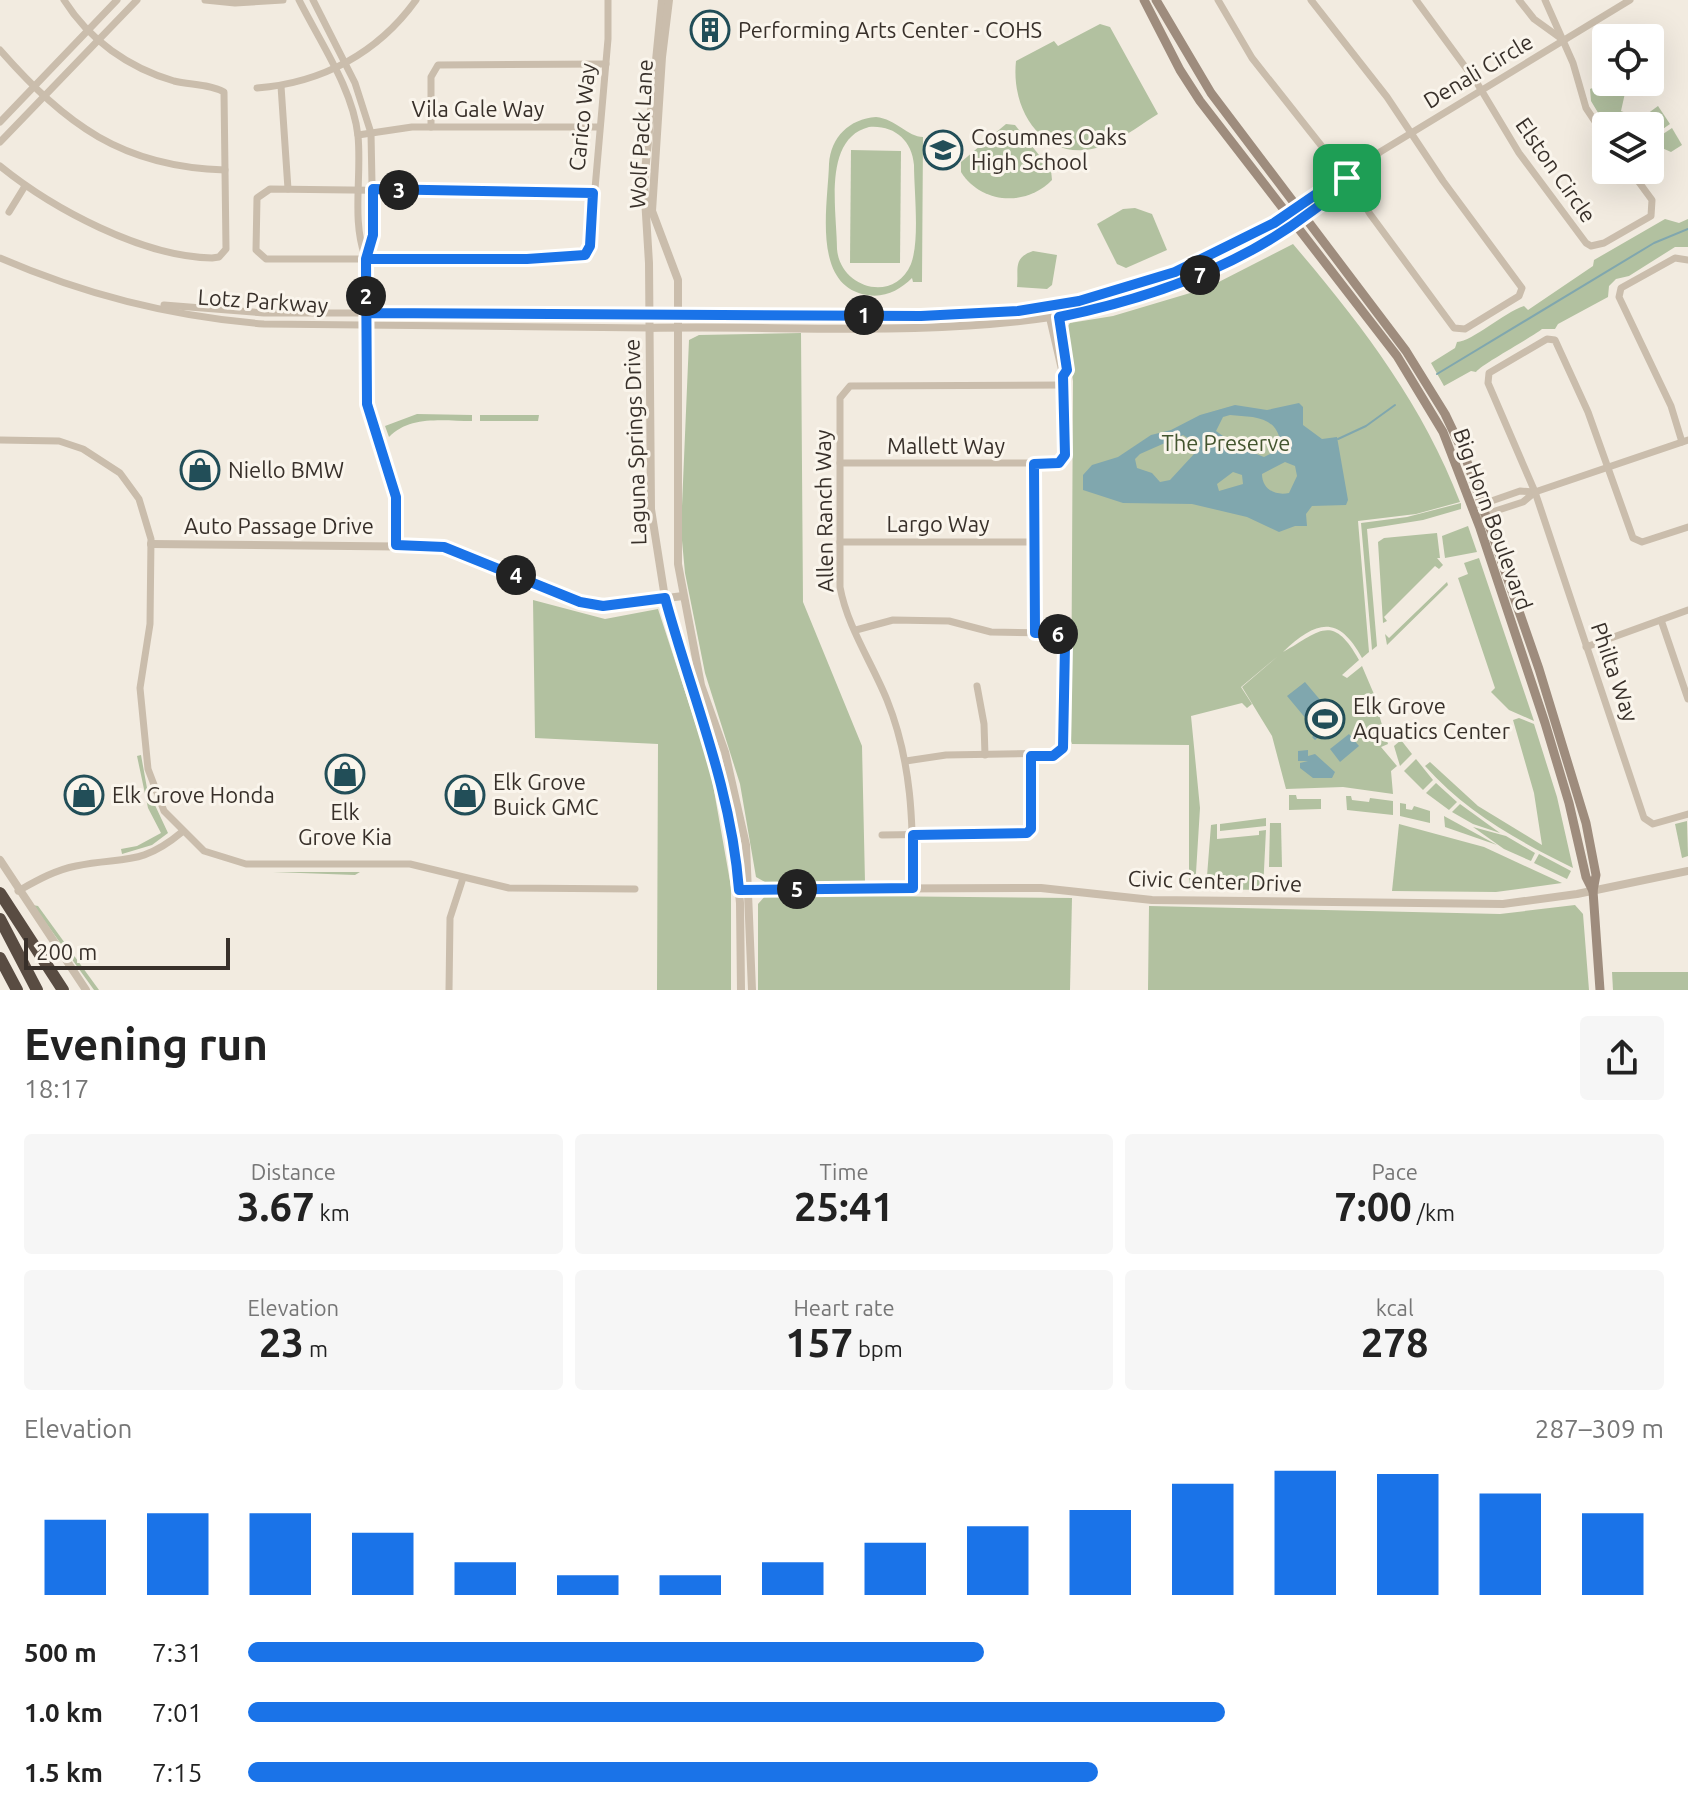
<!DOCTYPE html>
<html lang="en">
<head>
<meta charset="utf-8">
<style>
	:root { --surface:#fff; --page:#f6f6f6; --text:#222; --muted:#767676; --accent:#1a73e8 }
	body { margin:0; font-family:Ubuntu,sans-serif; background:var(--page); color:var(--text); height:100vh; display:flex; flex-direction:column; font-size:30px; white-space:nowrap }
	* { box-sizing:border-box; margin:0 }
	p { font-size:26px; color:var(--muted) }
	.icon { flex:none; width:44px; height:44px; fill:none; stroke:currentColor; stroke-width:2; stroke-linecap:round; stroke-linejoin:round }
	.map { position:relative; height:990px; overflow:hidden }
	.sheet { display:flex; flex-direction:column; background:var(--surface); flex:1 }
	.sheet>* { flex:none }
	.controls { position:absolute; left:1592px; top:24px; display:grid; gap:16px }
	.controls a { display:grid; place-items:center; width:72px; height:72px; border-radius:8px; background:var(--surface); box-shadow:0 8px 32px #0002; font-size:40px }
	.scale { position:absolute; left:24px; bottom:20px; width:206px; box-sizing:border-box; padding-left:8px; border:4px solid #38302a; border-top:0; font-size:22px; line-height:28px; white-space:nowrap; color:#38302a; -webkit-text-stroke:6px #faf5ec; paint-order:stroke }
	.pin { position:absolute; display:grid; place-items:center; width:68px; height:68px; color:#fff; margin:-34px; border-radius:16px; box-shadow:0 4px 12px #0006 }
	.km { position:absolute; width:40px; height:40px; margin:-20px; border-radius:50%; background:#222; color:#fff; font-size:22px; line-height:40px; text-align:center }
	.round { display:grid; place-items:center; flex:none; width:84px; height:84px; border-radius:8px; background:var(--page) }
	.headline { display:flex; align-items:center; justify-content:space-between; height:136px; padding:0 24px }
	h1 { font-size:44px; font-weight:600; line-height:60px }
	.stats { display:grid; grid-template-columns:repeat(3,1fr); gap:12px; height:136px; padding:8px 24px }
	.stats div { display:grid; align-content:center; border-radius:8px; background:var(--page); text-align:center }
	.stats b { font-size:40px; font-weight:600 }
	.stats small { font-size:22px; font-weight:400 }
	.stats p { font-size:22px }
	.chart { height:224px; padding:16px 24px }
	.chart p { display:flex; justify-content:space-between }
	.chart svg { width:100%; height:144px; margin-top:8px; stroke:var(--accent); stroke-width:6 }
	ul { padding:0 24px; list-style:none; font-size:26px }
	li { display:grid; grid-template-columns:128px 96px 1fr; align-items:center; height:60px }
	li i { height:20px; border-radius:10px; background:var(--accent) }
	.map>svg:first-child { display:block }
	.green { fill:#b2c1a0; fill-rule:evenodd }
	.water { fill:#80a7ae; fill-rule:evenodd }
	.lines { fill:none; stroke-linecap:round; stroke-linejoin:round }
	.stream { stroke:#80a7ae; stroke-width:2 }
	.minor { stroke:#cabdac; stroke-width:7 }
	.tertiary { stroke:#cabdac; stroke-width:8 }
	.secondary { stroke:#9e8c7d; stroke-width:9 }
	.motorway { stroke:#594c42; stroke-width:12 }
	.route-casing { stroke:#fff; stroke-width:16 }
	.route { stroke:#1a73e8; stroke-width:10 }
	.labels { text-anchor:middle; stroke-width:6; stroke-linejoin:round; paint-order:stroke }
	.poi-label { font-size:22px; fill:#38302a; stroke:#faf5ec; text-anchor:start }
	.street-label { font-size:22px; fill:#38302a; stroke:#faf5ec }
	.park-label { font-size:22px; fill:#43552f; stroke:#faf5ec }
</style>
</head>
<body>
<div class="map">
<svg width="1688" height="990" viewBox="0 0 1688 990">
	<rect width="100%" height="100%" fill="#f2ebe0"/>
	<g class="green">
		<path d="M 1100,24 L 1110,27 L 1158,114 C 1143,123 1127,136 1110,143 C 1051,170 1010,117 1016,61 L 1054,41 L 1058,46 Z"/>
		<polygon points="1607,82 1630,82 1631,84 1627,84 1621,111 1626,113 1624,122 1618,126 1603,121 1591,101 1590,89"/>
		<polygon points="1658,106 1670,124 1660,131 1647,125 1647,114"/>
		<path d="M 876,117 C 896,119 908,137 923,137 L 922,282 L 913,282 L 912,278 C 900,290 885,298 867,295 C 811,286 828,204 829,164 C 831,137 849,119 876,117 ZM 869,127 C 894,125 912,140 914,165 C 914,191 920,240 911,264 C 894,304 840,288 837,249 C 837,212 822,139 869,127 Z"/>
		<path d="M 1006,124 L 1015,125 L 1051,170 L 1052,180 C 1026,207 981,204 961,172 L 961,162 Z"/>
		<polygon points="1672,128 1682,145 1671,152 1662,148 1663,134"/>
		<polygon points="851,150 901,151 900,263 850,263"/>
		<polygon points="1123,209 1135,208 1152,214 1167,250 1126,268 1117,264 1097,224"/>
		<path d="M 1665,219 L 1679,223 L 1688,219 L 1688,247 L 1675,247 L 1629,276 L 1616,279 L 1609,286 L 1608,297 L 1558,324 L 1555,329 L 1542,329 C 1529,339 1482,364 1476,372 L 1471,371 L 1444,386 L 1431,363 L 1455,348 L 1457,342 C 1473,341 1503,313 1524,306 L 1528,310 L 1593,266 L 1594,260 Z"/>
		<path d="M 1293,244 C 1361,324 1422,403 1460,502 L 1416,514 L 1358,521 L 1369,652 L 1362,658 C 1338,614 1316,621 1283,652 C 1318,633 1332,611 1359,660 L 1342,675 L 1347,678 L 1362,666 L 1382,713 L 1379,715 L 1388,744 L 1381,747 L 1397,766 L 1391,771 L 1393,794 L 1343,787 L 1286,789 L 1272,736 L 1242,687 L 1278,656 L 1241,687 L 1252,704 L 1247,708 L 1242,703 L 1191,716 L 1200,808 L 1195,889 L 1189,889 L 1189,745 L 1072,744 L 1071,741 L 1073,381 L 1065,330 L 1070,323 L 1113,316 L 1207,288 Z"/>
		<path d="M 1033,251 L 1057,255 L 1052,285 L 1047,289 L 1017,287 C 1019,270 1012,258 1033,251 Z"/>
		<polygon points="801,333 803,602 862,746 865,882 765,882 756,877 740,784 705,673 685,573 681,530 689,340 699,335"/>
		<path d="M 417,414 L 472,415 L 472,421 C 444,421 410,415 389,437 L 385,426 Z"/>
		<polygon points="480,415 539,415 538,421 480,421"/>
		<polygon points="1461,503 1461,509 1423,520 1367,529 1377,646 1372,650 1361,523 1407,517"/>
		<polygon points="1468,526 1477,552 1445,558 1442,536"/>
		<polygon points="1437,533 1440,558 1437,558 1443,565 1439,569 1435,566 1384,617 1387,621 1383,623 1378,542 1384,538"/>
		<polygon points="1479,558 1534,721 1509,710 1491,692 1495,688 1458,578 1468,574 1464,563"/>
		<polygon points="1447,582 1448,585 1387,645 1385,634 1389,638"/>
		<polygon points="533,600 605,619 658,609 710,768 731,887 731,990 657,990 658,744 535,738"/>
		<path d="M 1519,718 L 1534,724 L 1557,797 L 1573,868 C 1518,841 1466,812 1425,766 L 1430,762 L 1478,806 L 1542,845 L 1534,793 L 1513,720 Z"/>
		<polygon points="1401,740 1412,754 1400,766 1394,746"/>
		<polygon points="141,755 147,788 168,833 152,845 122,854 121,849 137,846 161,833 148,808 137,756"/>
		<polygon points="1416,759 1433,780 1423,790 1404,771"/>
		<polygon points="1436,783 1457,802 1449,810 1426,793"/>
		<polygon points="1289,795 1296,795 1297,799 1321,799 1321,809 1289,810"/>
		<polygon points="1346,796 1351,796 1352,800 1369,802 1370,798 1393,801 1393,815 1347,810"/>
		<polygon points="1400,803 1406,804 1406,809 1412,810 1414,806 1430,811 1430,823 1400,816"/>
		<polygon points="1460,804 1500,833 1473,824 1452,812"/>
		<polygon points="1444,816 1497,845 1445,827"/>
		<polygon points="1266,818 1266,826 1220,831 1220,824"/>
		<polygon points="1687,821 1688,856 1682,858 1675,824"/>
		<polygon points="1270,823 1281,823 1282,867 1269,867"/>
		<polygon points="1217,824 1217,839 1259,835 1259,831 1266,830 1263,890 1206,889 1211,825"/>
		<polygon points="1399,824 1484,847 1562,883 1496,892 1392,891"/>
		<polygon points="1473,827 1506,836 1535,853 1531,861 1504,849"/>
		<polygon points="1539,854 1571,871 1567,879 1534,863"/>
		<polygon points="273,872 360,872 355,875"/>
		<polygon points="766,895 1072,898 1070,990 758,990 758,904"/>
		<polygon points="33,905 38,906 99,990 94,990"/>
		<polygon points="1575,905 1583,914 1589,990 1148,990 1149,906 1500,914"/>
		<polygon points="1612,972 1688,972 1688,990 1613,990"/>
	</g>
	<g class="water">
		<path d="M 1299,403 L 1303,407 L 1303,425 L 1322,439 L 1337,437 L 1348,500 L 1346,505 L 1312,506 L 1306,514 L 1307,526 L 1295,526 L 1279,532 L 1247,517 L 1192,504 L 1123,503 L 1083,490 L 1083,475 L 1092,465 L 1118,457 L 1151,435 L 1171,430 L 1200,415 L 1235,405 L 1267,410 ZM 1230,415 C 1249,417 1272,415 1279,436 L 1270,454 L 1264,457 L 1249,451 L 1233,452 L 1227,439 L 1216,431 L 1223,417 ZM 1183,435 L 1191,440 L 1194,454 L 1170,480 L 1160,482 L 1152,473 L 1137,468 L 1135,459 L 1140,454 ZM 1285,462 L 1295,466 L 1297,476 L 1289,493 C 1275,496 1262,489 1262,474 ZM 1233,472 L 1242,475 L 1243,484 L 1219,491 L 1217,484 Z"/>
		<polygon points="1305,682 1338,721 1315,740 1312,737 1317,732 1287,696"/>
		<polygon points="1349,734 1359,746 1340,762 1330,749"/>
		<polygon points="1308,750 1308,756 1315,754 1335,772 1332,778 1313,778 1300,768 1300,763 1308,761 1298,761 1298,751"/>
	</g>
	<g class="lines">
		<g class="stream">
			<polyline points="1437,374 1654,243 1688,229"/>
			<polyline points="1338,439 1366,426 1395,405"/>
		</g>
		<g class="minor">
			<polyline points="205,0 235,3 283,0"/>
			<path d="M 299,0 C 320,42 353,89 358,136 C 362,177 351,221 366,259 L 367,404 L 396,497 L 396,545"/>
			<polyline points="313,0 355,83 371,133 373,235 366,259"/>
			<polyline points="1218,0 1252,58 1354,187 1370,214 1454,328 1465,329 1519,296 1522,288 1443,181 1387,97 1311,0"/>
			<polyline points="1416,0 1477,83 1519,153 1586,243 1591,246 1604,243 1651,216 1652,200 1630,170"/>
			<polyline points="1519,0 1534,19 1559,37"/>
			<polyline points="1545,0 1573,63 1586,108 1606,138"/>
			<path d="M 0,50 C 66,125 122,167 225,170"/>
			<polyline points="281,86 288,189"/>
			<path d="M 257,88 C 322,83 378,53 416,0"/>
			<polyline points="0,122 117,0"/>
			<polyline points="431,127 431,77 438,65 606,64"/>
			<polyline points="358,135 412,127 599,127"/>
			<polyline points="0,142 137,0"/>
			<path d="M 0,166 C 53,209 143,257 212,258 L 219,257 L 226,249 L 224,92 C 210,84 190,85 174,81 C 129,68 89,40 64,0"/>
			<polyline points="593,193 270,189 257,198 256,250 266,259 527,259 585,255 590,246 608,39 608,0"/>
			<polyline points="1299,208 1334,182 1347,178"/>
			<polyline points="9,212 25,186"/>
			<polyline points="1305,216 1380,152 1630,0"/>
			<path d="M 0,258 C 83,294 174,317 264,324 L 649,328"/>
			<polyline points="164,305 264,313 649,313"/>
			<polyline points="1050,320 1063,376"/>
			<polyline points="0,440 59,441 83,449 120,473 139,499 151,539 150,624 140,688 148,769 164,811 204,851 246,864 410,864 509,888 635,889"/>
			<polyline points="1682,442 1671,406 1619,297 1621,288 1675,258 1688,260"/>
			<polyline points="840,463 1059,463 1065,455 1063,376 1067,370 1059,317"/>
			<polyline points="1034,464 1035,633"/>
			<polyline points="1480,505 1520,491 1535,492"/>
			<polyline points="1480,516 1523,502 1535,492 1688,440"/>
			<polyline points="1688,527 1642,542 1633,538 1588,412 1555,340 1547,339 1489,373 1488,383 1535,492 1644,818 1653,824 1688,814"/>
			<polyline points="840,542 1035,542"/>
			<polyline points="1661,620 1688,699"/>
			<polyline points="856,630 893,620 949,621 991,632 1057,633 1063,638 1060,753 946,755 906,761"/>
			<polyline points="1586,647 1688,610"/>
			<polyline points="977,686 984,724 985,755"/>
			<polyline points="882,835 1027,833 1031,829 1031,756"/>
			<path d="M 913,888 C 913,823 912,762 887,700 C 872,663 847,626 840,587 L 840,398 L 850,386 L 1064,385"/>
			<path d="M 18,891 C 36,881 55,870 76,866 C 123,856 140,867 182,832"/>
			<polyline points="449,990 450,918 463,878"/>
		</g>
		<g class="tertiary">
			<polyline points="662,0 644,182 649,263 651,509 665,598 718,762 733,831 740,903 741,990"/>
			<polyline points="669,0 662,57 652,211 678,280 678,564 701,685 725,752 746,845 752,990"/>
			<path d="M 649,313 C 879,316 1096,344 1299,208"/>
			<path d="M 649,328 C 869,323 1117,360 1305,216"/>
			<polyline points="151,544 444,547 580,602 603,606 683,596"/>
			<polyline points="0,860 86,990"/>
			<polyline points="749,889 1041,888 1152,900 1503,904 1577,894 1688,871"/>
		</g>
		<g class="secondary">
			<polyline points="1144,0 1180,70 1200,101 1397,356 1443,432 1480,528 1545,723 1569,803 1586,877 1593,891"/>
			<polyline points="1156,0 1211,93 1406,351 1445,414 1465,456 1539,669 1586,823 1596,875 1593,891 1600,990"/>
		</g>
		<g class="motorway">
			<polyline points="0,893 63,990"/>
			<polyline points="0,919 37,990"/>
			<polyline points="0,958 17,990"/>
		</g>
	</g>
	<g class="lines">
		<g class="route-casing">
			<path id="route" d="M 1347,178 L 1334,182 L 1274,223 L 1175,272 L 1079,301 L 1018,311 L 921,316 L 366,313 L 366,259 L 527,259 L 585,255 L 590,246 L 593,193 L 373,189 L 373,235 L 366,259 L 367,404 L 396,497 L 396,545 L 444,547 L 580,602 L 603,606 L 665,598 C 692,697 731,786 739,890 L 913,888 L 913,835 L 1027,833 L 1031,829 L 1031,756 L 1053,756 L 1063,748 L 1065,645 L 1057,633 L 1035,633 L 1034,464 L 1059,463 L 1065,455 L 1063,376 L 1067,370 L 1059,317 C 1148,299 1239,267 1312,211 C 1325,201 1339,192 1347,178"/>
		</g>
		<use href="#route" class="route"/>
	</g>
	<defs>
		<g id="building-ring" transform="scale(2)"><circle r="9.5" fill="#faf5ec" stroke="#224e58" stroke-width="1.5"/><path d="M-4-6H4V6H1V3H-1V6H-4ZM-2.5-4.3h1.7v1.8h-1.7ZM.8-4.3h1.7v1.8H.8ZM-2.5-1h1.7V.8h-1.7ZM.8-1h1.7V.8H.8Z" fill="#224e58"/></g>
		<g id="school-ring" transform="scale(2)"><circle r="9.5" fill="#faf5ec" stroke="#224e58" stroke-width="1.5"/><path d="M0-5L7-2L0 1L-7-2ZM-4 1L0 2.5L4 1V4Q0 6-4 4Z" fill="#224e58"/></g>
		<g id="shop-ring" transform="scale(2)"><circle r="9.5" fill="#faf5ec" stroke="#224e58" stroke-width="1.5"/><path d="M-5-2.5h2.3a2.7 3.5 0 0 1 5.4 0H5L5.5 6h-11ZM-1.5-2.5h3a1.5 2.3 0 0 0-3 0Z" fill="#224e58"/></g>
		<g id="stadium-ring" transform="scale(2)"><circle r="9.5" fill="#faf5ec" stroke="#224e58" stroke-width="1.5"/><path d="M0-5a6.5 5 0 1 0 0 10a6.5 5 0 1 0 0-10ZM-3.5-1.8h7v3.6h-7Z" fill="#224e58"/></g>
	</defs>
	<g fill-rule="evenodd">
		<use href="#building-ring" x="710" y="30"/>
		<use href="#school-ring" x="943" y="150"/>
		<use href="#shop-ring" x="200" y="470"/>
		<use href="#stadium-ring" x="1325" y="719"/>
		<use href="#shop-ring" x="345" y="774"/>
		<use href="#shop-ring" x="84" y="795"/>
		<use href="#shop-ring" x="465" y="795"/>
	</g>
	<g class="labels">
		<g class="poi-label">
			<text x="738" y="38">Performing Arts Center - COHS</text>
			<text x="971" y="145">Cosumnes Oaks<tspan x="971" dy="25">High School</tspan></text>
			<text x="228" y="478">Niello BMW</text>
			<text x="1353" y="714">Elk Grove<tspan x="1353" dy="25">Aquatics Center</tspan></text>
			<text x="493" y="790">Elk Grove<tspan x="493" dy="25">Buick GMC</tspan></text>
			<text x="112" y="803">Elk Grove Honda</text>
			<text x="345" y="820" text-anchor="middle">Elk<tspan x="345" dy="25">Grove Kia</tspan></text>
		</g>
		<g class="street-label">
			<text transform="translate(1478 71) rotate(-31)" y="8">Denali Circle</text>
			<text x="478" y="117">Vila Gale Way</text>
			<text transform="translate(582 117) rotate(-84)" y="8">Carico Way</text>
			<text transform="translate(641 134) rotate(-87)" y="8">Wolf Pack Lane</text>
			<text transform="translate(1556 170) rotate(55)" y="8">Elston Circle</text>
			<text transform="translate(263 301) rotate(4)" y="8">Lotz Parkway</text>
			<text transform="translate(635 442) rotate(-92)" y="8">Laguna Springs Drive</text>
			<text x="946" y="454">Mallett Way</text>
			<text transform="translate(824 511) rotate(-91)" y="8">Allen Ranch Way</text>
			<text transform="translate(1493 519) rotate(70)" y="8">Big Horn Boulevard</text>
			<text x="938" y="532">Largo Way</text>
			<text x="279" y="534">Auto Passage Drive</text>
			<text transform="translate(1615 672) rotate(71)" y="8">Philta Way</text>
			<text transform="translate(1215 881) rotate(2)" y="8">Civic Center Drive</text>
		</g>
		<g class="park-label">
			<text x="1226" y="451">The Preserve</text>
		</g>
	</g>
</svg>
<div class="controls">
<a><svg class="icon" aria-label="locate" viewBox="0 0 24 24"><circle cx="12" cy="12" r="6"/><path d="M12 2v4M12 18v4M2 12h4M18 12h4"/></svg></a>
<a><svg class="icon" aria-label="layers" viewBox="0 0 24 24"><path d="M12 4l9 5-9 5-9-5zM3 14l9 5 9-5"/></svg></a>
</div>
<div class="scale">200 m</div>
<div class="pin" style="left:1347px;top:178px;background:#1e9e55"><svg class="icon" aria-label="arrive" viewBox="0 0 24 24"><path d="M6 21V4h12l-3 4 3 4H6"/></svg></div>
<b class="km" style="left:864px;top:315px">1</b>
<b class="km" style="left:366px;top:296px">2</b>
<b class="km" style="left:399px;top:190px">3</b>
<b class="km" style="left:516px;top:575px">4</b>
<b class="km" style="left:797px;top:889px">5</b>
<b class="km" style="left:1058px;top:634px">6</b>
<b class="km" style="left:1200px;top:275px">7</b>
</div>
<section class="sheet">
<div class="headline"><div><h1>Evening run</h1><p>18:17</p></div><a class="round"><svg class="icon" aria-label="share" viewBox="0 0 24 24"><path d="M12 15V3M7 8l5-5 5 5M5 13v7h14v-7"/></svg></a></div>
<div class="stats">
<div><p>Distance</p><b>3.67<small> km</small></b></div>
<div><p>Time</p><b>25:41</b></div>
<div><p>Pace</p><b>7:00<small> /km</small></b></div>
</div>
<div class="stats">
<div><p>Elevation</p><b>23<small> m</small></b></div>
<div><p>Heart rate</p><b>157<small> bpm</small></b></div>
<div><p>kcal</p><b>278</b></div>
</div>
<div class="chart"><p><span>Elevation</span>287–309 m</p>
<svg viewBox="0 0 160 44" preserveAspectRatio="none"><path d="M5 44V21M15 44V19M25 44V19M35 44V25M45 44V34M55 44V38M65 44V38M75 44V34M85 44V28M95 44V23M105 44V18M115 44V10M125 44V6M135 44V7M145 44V13M155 44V19"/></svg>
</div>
<ul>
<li><b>500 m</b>7:31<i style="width:52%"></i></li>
<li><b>1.0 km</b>7:01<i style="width:69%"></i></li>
<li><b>1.5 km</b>7:15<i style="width:60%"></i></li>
</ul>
</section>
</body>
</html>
